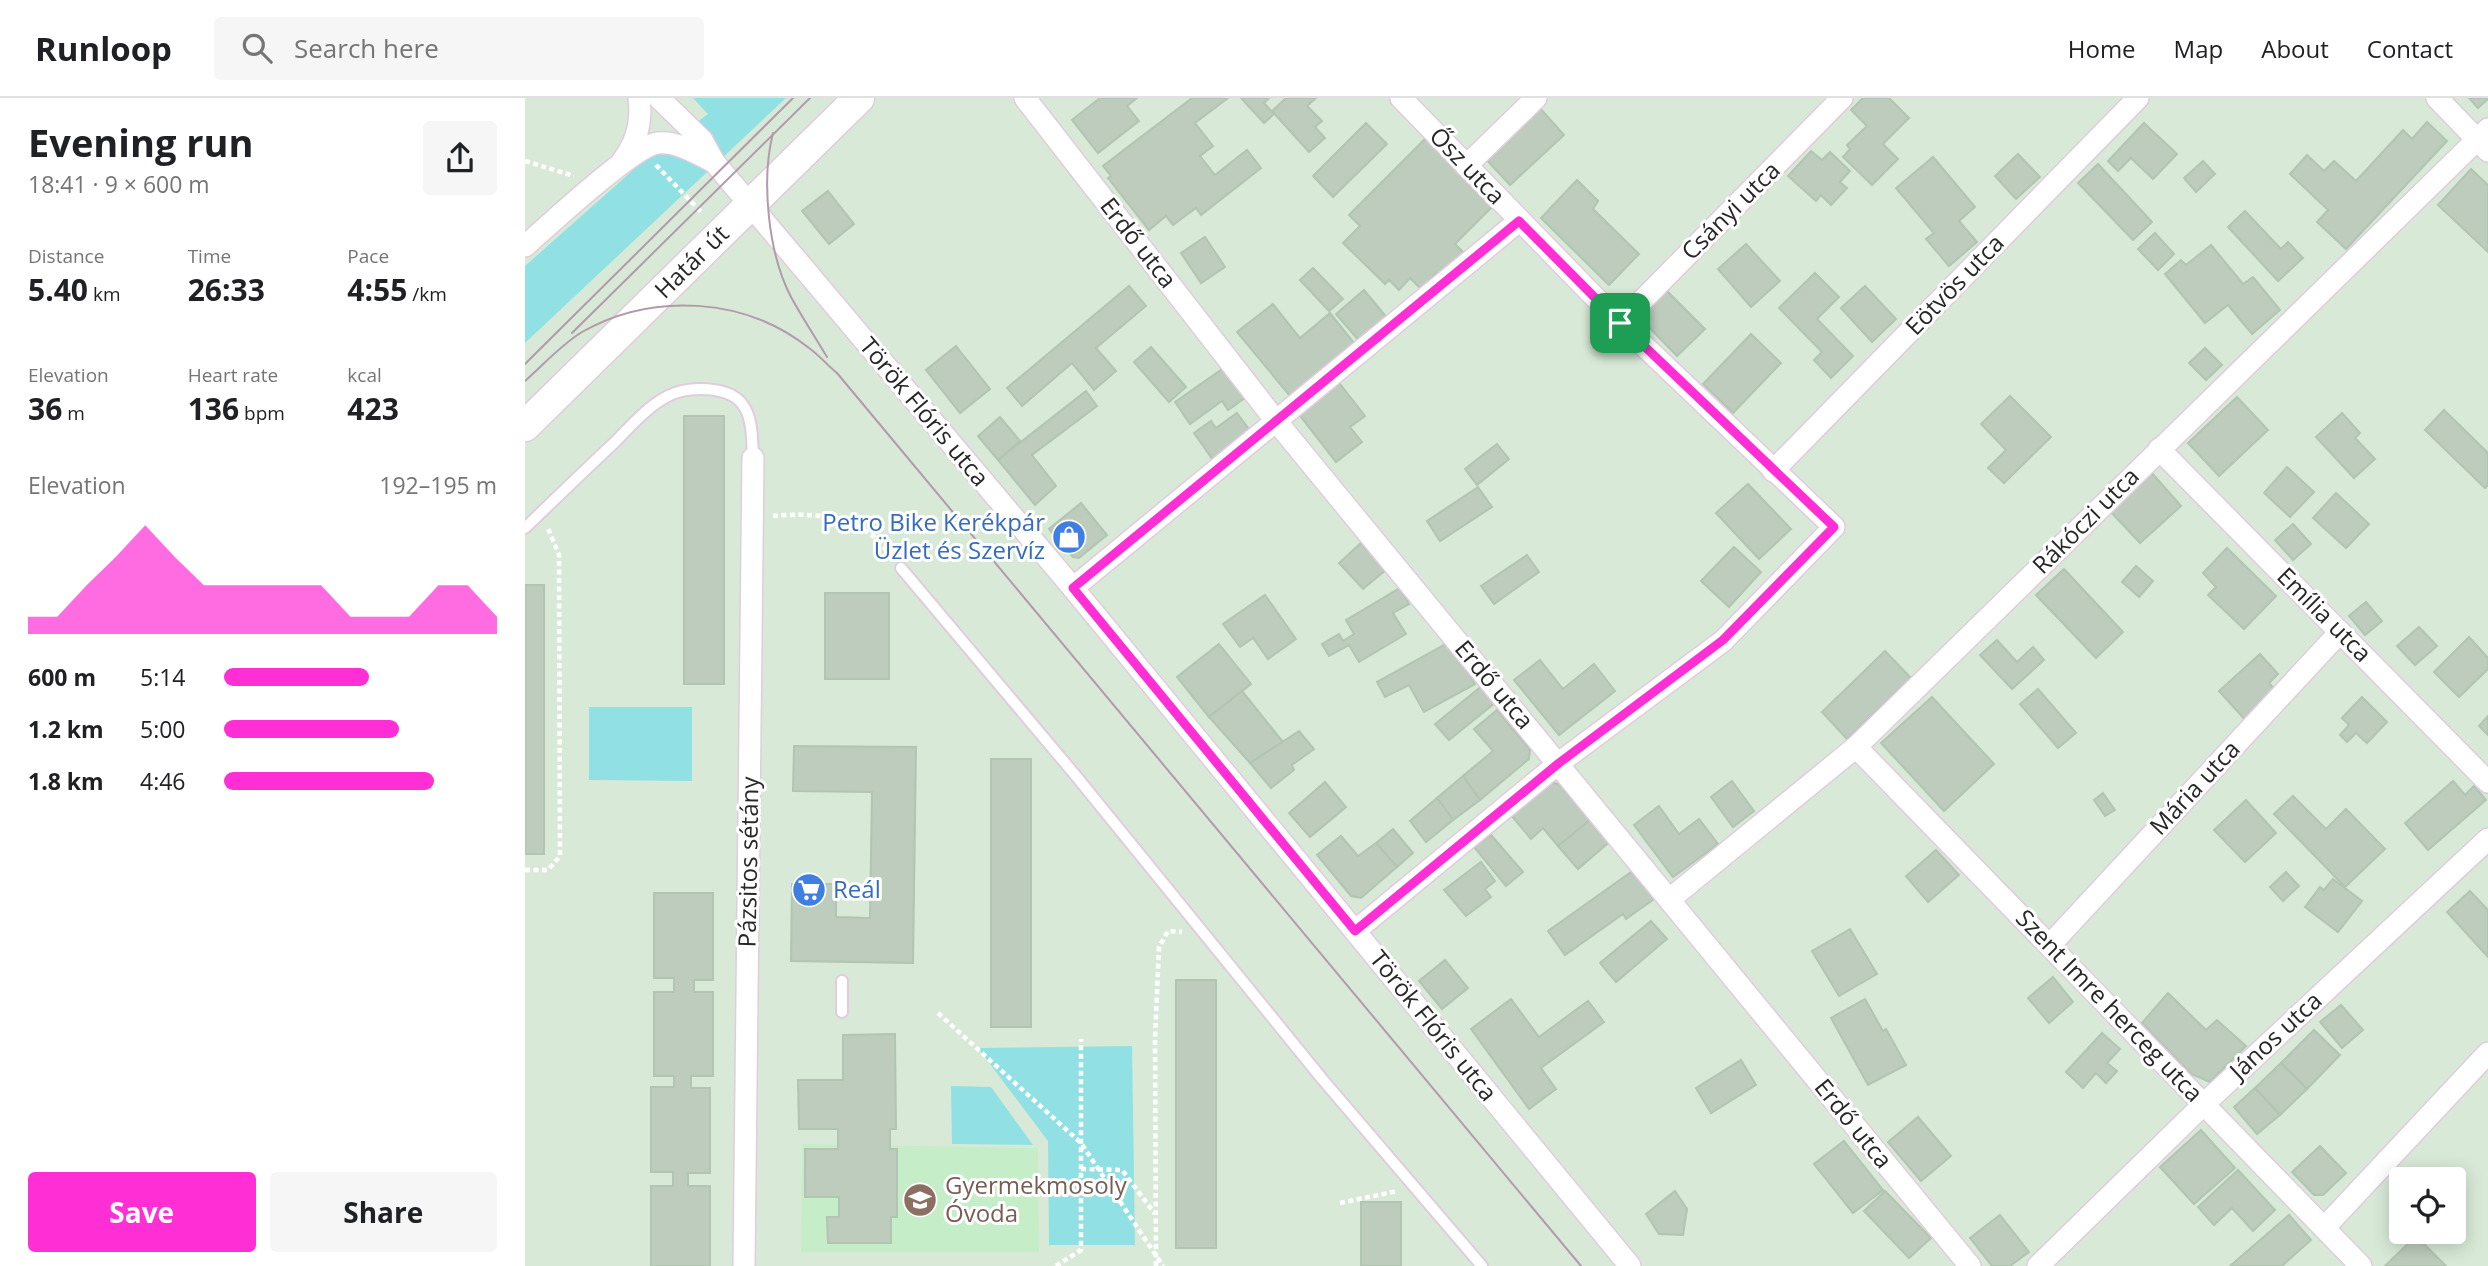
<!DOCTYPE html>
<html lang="en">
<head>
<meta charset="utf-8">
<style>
	:root { --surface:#fff; --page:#f6f6f6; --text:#202124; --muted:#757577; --line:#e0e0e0; --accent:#ff2fd5 }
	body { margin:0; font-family:"Open Sans",sans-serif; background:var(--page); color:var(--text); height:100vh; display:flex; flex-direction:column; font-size:26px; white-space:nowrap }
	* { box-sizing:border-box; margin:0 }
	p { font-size:23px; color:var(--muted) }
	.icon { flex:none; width:38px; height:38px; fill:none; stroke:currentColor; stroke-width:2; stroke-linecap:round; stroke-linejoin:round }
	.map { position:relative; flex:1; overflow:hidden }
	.panel { display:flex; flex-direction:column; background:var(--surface); width:525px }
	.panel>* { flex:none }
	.fabs { position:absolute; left:1864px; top:1069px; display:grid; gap:14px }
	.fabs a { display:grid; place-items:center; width:77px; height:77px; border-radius:7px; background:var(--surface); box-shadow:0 4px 18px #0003; font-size:35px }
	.pin { position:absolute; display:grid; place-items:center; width:60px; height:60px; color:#fff; margin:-30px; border-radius:14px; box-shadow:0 4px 10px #0006 }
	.round { display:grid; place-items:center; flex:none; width:74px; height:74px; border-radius:7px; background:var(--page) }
	.summary { display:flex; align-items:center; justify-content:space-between; height:119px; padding:0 28px }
	h1 { font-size:38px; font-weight:700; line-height:52px }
	.figures { display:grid; grid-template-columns:repeat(3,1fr); gap:10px; height:119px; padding:7px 28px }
	.figures div { display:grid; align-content:center }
	.figures b { font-size:30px; font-weight:700 }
	.figures small { font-size:19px; font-weight:400 }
	.figures p { font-size:19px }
	.chart { height:196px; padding:14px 28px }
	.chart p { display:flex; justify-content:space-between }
	.chart svg { width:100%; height:126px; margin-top:7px; fill:var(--accent); opacity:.7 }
	.button { display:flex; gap:14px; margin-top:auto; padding:14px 28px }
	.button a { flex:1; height:80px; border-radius:7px; background:var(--accent); color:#fff; font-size:28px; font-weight:700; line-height:80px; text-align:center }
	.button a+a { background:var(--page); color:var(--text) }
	ul { padding:0 28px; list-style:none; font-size:23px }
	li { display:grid; grid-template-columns:112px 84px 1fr; align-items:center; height:52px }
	li i { height:18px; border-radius:9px; background:var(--accent) }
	header { display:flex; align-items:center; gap:42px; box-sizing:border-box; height:98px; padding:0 35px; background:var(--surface); border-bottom:2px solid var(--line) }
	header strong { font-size:33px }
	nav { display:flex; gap:38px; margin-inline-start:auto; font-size:24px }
	.search { width:490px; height:63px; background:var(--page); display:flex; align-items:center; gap:18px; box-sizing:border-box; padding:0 24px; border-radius:7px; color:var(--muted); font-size:26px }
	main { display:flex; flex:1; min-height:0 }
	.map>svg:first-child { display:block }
	.education { fill:#c5edc7 }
	.green { fill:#90e0e4 }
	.building { fill:#bdccbd; stroke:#b1c5b2; stroke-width:2 }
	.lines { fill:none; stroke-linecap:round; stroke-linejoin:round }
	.service-casing { stroke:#e1ccdd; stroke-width:14 }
	.minor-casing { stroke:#e1ccdd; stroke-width:24 }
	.secondary-casing { stroke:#e1ccdd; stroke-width:33 }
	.path { stroke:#fff; stroke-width:4.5; stroke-dasharray:5 3.5; stroke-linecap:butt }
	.service { stroke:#fff; stroke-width:10 }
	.minor { stroke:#fff; stroke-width:21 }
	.secondary { stroke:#fff; stroke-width:30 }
	.tram { stroke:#b29aac; stroke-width:2 }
	.route-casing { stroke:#fff; stroke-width:14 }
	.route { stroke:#ff2fd5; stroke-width:9 }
	.labels { text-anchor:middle; stroke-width:6; stroke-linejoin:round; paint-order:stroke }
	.street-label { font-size:24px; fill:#272727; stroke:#fff }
	.shop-label { font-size:24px; fill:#366cbe; stroke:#fff; text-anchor:end }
	.education-label { font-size:24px; fill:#785e54; stroke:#fff; text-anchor:start }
</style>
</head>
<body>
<header>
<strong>Runloop</strong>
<div class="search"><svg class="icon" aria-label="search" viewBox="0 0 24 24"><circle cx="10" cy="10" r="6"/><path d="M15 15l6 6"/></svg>Search here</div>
<nav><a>Home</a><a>Map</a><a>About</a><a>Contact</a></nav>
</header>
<main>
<section class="panel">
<div class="summary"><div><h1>Evening run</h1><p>18:41 · 9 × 600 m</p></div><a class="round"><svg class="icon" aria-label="share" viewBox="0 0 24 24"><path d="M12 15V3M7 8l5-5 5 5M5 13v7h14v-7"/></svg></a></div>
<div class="figures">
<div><p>Distance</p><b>5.40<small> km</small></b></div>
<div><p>Time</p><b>26:33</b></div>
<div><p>Pace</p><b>4:55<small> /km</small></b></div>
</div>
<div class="figures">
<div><p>Elevation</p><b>36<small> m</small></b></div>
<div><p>Heart rate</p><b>136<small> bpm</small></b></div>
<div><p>kcal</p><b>423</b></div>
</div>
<div class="chart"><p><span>Elevation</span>192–195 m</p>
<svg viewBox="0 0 160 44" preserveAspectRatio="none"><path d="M0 44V38L10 38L20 27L30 17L40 6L50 17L60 27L70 27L80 27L90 27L100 27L110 38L120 38L130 38L140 27L150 27L160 38V44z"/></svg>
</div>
<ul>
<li><b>600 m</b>5:14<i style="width:53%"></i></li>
<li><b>1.2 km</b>5:00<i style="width:64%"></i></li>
<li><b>1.8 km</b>4:46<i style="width:77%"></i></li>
</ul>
<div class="button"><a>Save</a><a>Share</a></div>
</section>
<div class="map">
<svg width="1963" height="1168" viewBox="0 0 1963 1168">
	<rect width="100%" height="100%" fill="#d8ead7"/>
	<polygon class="education" points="277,1046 513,1050 514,1154 276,1154"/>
	<g class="green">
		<polygon points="168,0 261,0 0,245 0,168 115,66 183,16"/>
		<polygon points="64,609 167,609 167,683 64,682"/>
		<polygon points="607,948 610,1147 524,1147 523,1043 453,950"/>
		<polygon points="426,988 466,989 508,1047 427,1046"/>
	</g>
	<g class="building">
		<polygon points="575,0 612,0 602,8 614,23 573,55 547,22"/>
		<polygon points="667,0 703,0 670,25 688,48 675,58 690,77 722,52 736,70 676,117 671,110 648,127 641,118 624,132 583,80 586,78 578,68"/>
		<polygon points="716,0 744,0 739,5 749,16 739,25"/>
		<polygon points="761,0 791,0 782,8 797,23 790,29 800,40 784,54 747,13"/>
		<polygon points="1338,0 1364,0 1384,20 1358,46 1373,61 1347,87 1318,59 1325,51 1322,47 1342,28 1326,12"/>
		<polygon points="1944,0 1963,0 1963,1 1953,10"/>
		<polygon points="1013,8 1039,37 985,87 958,58"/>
		<polygon points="1902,24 1922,43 1821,151 1792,124 1803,112 1765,76 1782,57 1799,73 1809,63 1831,83 1878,32 1887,41"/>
		<polygon points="841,25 862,46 808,99 788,78"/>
		<polygon points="1619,25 1652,56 1628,81 1606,60 1593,73 1583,63"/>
		<polygon points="902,39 970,106 930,146 940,156 916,181 911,175 896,191 885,180 874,192 864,182 860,186 818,145 835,128 824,117"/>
		<polygon points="1286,53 1297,62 1305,54 1325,73 1315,84 1322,90 1306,107 1296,97 1291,103 1263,78"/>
		<polygon points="1493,56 1515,79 1491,101 1470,78"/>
		<polygon points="1408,59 1450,109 1434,123 1452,144 1424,168 1401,141 1409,135 1371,90"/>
		<polygon points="1678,63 1690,76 1671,94 1659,80"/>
		<polygon points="1573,66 1627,124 1608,142 1553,85"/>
		<polygon points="1946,71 1963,87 1963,154 1913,107"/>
		<polygon points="1052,82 1073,103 1068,111 1114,156 1084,187 1016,120"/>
		<polygon points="303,93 329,126 304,146 277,113"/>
		<polygon points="1720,113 1756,151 1763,144 1778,160 1753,183 1703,129"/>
		<polygon points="1630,135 1649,156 1633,172 1613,151"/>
		<polygon points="680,139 700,169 676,185 656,155"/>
		<polygon points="1221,146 1255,183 1226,209 1193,171"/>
		<polygon points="1686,147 1718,186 1728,179 1755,212 1727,236 1703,207 1680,225 1640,176 1656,162 1661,167"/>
		<polygon points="788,170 818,201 804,213 775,182"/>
		<polygon points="1290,175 1314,199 1292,221 1328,258 1306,280 1289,262 1297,254 1254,210"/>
		<polygon points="604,188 621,208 571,250 591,273 569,292 547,265 497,308 482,290"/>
		<polygon points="1340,188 1371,221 1347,244 1316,210"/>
		<polygon points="1138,189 1180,231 1152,258 1110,215"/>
		<polygon points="839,192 864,222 836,245 811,216"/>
		<polygon points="748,206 775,240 805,215 830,246 765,298 712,234"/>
		<polygon points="1226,236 1256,265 1208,315 1178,286"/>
		<polygon points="431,248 465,291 435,315 401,272"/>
		<polygon points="626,249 661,289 644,304 609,264"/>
		<polygon points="1680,250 1697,267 1681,282 1664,265"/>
		<polygon points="703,267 724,297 703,312 697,303 665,326 650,304"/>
		<polygon points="812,282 840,318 825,329 837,344 811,364 772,314"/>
		<polygon points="561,293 572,308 507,357 531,388 510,407 473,362"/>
		<polygon points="1485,298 1526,339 1479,385 1463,370 1481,352 1456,326"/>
		<polygon points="1712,299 1743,332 1694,378 1663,345"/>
		<polygon points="1919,312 1963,355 1963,387 1960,390 1900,332"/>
		<polygon points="712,315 726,334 688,362 669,335 686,323 691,330"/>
		<polygon points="1817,315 1835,335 1830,340 1850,361 1829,380 1791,339"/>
		<rect x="159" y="318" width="40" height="268"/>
		<polygon points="475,319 495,343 473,362 453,338"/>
		<polygon points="972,346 984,361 952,387 940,371"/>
		<polygon points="1762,369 1789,394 1765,419 1739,395"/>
		<polygon points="1626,374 1656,408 1615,445 1584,412"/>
		<polygon points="1223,386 1266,431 1234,461 1191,415"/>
		<polygon points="953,389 967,409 915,443 902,423"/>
		<polygon points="1811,395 1844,426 1821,450 1788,420"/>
		<polygon points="556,405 582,437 554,460 548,459 524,431"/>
		<polygon points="1768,426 1786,446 1768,462 1750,442"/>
		<polygon points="836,445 861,472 838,491 814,465"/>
		<polygon points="1209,449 1236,474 1204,509 1176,483"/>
		<polygon points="1702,450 1751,498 1719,531 1683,497 1691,489 1678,475"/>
		<polygon points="1002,457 1014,474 969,506 956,488"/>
		<polygon points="1611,468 1628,483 1614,499 1597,484"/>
		<polygon points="1539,471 1598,534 1571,560 1511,497"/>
		<rect x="0" y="487" width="19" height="269"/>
		<polygon points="875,490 884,506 868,515 881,536 834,564 824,547 804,558 797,546 814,536 818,543 829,536 821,522"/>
		<rect x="300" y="495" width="64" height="86"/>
		<polygon points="740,497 771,541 743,561 728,540 715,549 698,526"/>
		<polygon points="1841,504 1857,523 1840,537 1824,518"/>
		<polygon points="1894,529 1912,548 1890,567 1872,548"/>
		<polygon points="1944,539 1963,560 1963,571 1934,599 1909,574"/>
		<polygon points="1472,542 1492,564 1508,549 1519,562 1487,591 1455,557"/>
		<polygon points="926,543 950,586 899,614 884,587 860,599 852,584"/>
		<polygon points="694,546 726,586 684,619 652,579"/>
		<polygon points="1360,553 1386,580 1322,641 1297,614"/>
		<polygon points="1735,556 1753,576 1744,585 1754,596 1723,625 1694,593"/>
		<polygon points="1015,562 1038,591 1069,566 1090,593 1034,637 989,582"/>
		<polygon points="958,587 971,604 924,642 910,626"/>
		<polygon points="1513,591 1551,635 1533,650 1495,606"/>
		<polygon points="717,593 758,644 725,665 684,619"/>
		<polygon points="1407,599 1469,666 1419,713 1356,645"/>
		<polygon points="1837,599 1862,624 1842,645 1831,635 1822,644 1815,637 1824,627 1817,620"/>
		<polygon points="972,612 1005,652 1004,661 955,702 938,678 968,653 949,631"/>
		<polygon points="1963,618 1963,637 1954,628"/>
		<polygon points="774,633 789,651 767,667 769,672 746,690 725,665"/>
		<polygon points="269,648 391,649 388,865 266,863 267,786 311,786 311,819 345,820 347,694 268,693"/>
		<rect x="466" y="661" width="40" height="268"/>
		<polygon points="938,678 955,702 928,722 912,700"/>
		<polygon points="1207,683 1229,713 1208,729 1186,699"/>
		<polygon points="1928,683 1940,697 1949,688 1961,702 1903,752 1880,725"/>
		<polygon points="800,684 821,709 785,739 764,715"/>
		<polygon points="1022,684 1034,686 1065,722 1033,748 1018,730 1006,741 985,716"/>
		<polygon points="1578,695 1590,712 1580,718 1569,702"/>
		<polygon points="1768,698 1801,731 1821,711 1860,751 1820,789 1749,716"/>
		<polygon points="912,700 928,722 901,744 885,723"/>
		<polygon points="1721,702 1751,735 1720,764 1689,732"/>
		<polygon points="1134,708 1154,736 1174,721 1193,746 1148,779 1109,727"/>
		<polygon points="1065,722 1083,745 1053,771 1033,748"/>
		<polygon points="868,731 888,755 872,769 851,745"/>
		<polygon points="966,737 998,774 981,788 949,749"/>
		<polygon points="816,738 833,758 851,745 872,769 836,800 826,798 792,757"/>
		<polygon points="1411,752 1434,777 1403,804 1381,778"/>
		<polygon points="956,764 970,783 960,791 966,799 941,818 919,792"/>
		<polygon points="1109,772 1129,801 1101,821 1098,816 1040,857 1023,833"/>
		<polygon points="1761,774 1774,788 1758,803 1745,789"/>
		<polygon points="1808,781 1837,803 1813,834 1780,809 1795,789 1799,792"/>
		<polygon points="1945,793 1963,812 1963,859 1922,814"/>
		<polygon points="129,795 188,795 188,882 169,882 169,894 188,894 188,978 166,978 166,990 185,990 185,1075 163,1075 163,1088 185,1088 185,1168 126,1168 126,1088 148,1088 148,1074 126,1074 126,989 149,989 149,978 129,978 129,894 149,894 149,880 129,880"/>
		<polygon points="1126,823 1142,841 1091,884 1075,865"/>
		<polygon points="1325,831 1352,876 1314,898 1287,853"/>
		<polygon points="920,862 943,890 917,911 894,883"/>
		<polygon points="1528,879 1548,904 1524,925 1503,900"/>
		<rect x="651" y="882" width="40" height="268"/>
		<polygon points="1643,895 1681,932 1692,922 1721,948 1685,984 1666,976 1617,925"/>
		<polygon points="986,901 1014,939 1063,903 1079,924 1016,970 1031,991 1004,1011 946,931"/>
		<polygon points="1340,901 1358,933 1361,931 1381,967 1343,987 1306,920"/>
		<polygon points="1816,907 1838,932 1817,950 1795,924"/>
		<polygon points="1789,932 1815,957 1782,991 1756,965"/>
		<polygon points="1577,935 1595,951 1582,965 1592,973 1581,985 1571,975 1558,990 1541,974"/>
		<polygon points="370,936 371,1031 365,1031 365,1051 372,1051 372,1119 366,1119 366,1145 303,1145 302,1119 314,1119 314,1099 280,1099 280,1051 313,1051 313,1031 274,1031 273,982 318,982 318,937"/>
		<polygon points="1216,962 1231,987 1186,1015 1171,990"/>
		<polygon points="1756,965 1782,991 1755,1017 1730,990"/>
		<polygon points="1730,990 1755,1017 1732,1036 1709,1009"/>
		<polygon points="1393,1019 1426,1058 1396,1083 1363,1044"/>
		<polygon points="1676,1032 1710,1070 1669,1106 1635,1069"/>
		<polygon points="1319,1043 1358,1092 1328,1115 1289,1066"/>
		<polygon points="1795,1048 1821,1075 1798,1097 1789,1097 1767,1074"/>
		<polygon points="1713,1072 1750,1112 1728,1133 1707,1110 1689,1127 1673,1109"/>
		<polygon points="1150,1093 1162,1111 1158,1137 1134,1136 1121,1116"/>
		<polygon points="1360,1093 1406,1140 1384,1160 1339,1113"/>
		<rect x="836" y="1104" width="40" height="64"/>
		<polygon points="1475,1117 1504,1154 1485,1168 1467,1168 1445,1140"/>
		<polygon points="1764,1117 1786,1142 1757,1168 1705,1168"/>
		<polygon points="1891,1138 1921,1168 1860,1168"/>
	</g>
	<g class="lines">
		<g class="service-casing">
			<g id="service">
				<path d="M 0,430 C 30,401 60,372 90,344 C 106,328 123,308 143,298 C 162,288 204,287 218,307 C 228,321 227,343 228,360"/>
				<polyline points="376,470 551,678 798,982 957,1168"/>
				<polyline points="317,883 317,914"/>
			</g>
		</g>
		<g class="minor-casing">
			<g id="minor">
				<polyline points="134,0 177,42 189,64"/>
				<polyline points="500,0 751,323 1445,1168"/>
				<polyline points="1912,0 1963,53"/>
				<path d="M 98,62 C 112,44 117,23 114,0"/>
				<polyline points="941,68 1011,0"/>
				<path d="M 0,148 C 24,127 108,48 133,45 C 153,43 172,56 189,64 L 548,490 L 1105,1168"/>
				<polyline points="1095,225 1317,0"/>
				<polyline points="1634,351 1963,684"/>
				<polyline points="1248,373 1613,0"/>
				<polyline points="548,490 994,123"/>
				<polyline points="1331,649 1836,1168"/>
				<polyline points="1145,801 1331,649 1963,31"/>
				<polyline points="830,833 1034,665 1198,543 1309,429 1095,225 876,0"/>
				<polyline points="1525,847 1815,534"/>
				<polyline points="1799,1130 1963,955"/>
				<polyline points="219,1168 228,360"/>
				<polyline points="1513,1168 1679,1006 1963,741"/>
			</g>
		</g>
		<g class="secondary-casing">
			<g id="secondary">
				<path id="s1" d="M 0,328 L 334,0"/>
			</g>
		</g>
		<g class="path">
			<polyline points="0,63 49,78"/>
			<polyline points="131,67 178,116"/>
			<path d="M 248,418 C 282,415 319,416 348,438 C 355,443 360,452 366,458"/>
			<polyline points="0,772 23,772 35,758 34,457 22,428"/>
			<polyline points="413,915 556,1045 638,1168"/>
			<polyline points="556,1071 597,1072 630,1116"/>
			<polyline points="815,1105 873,1093"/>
			<polyline points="531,1168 556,1152 556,941"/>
			<polyline points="631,1168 630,941 634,849 643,833 657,834"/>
		</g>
		<use href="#service" class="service"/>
		<use href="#minor" class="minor"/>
		<use href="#secondary" class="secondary"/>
		<g class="tram">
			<path d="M 248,35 C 236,82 243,155 266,199 C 277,219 290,239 302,259"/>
			<polyline points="47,235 285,0"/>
			<polyline points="0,266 268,0"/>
			<path d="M 0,283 C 18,267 37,246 57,234 C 127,194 220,199 284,250 C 294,257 302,267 312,275 L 1056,1168"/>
		</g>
	</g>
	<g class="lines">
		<g class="route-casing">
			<polygon id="route" points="994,123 1095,225 1309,429 1198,542 1034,665 830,833 548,490"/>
		</g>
		<use href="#route" class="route"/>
	</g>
	<defs>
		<g id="shop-disc" transform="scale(1.75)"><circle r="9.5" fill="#3f7fe0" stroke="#fff"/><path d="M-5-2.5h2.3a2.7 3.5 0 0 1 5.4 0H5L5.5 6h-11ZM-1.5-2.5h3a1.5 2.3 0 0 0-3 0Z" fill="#fff"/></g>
		<g id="supermarket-disc" transform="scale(1.75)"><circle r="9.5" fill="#3f7fe0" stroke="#fff"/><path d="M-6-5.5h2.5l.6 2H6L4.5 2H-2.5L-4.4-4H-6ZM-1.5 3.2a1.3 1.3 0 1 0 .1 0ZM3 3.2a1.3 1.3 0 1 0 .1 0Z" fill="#fff"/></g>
		<g id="school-disc" transform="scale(1.75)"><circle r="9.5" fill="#8d6e63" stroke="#fff"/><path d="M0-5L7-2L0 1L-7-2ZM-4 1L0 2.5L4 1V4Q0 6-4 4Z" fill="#fff"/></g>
	</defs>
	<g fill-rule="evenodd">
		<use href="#shop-disc" x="544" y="439"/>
		<use href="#supermarket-disc" x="284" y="792"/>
		<use href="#school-disc" x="395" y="1102"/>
	</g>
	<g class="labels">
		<g class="street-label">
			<text transform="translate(942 68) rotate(46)" y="8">Ősz utca</text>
			<text transform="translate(1206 113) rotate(-45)" y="8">Csányi utca</text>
			<text transform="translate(613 145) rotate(52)" y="8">Erdő utca</text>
			<text dy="8" stroke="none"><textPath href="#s1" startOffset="234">Határ út</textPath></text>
			<text transform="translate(1430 187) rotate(-46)" y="8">Eötvös utca</text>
			<text transform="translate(399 314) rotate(50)" y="8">Török Flóris utca</text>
			<text transform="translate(1561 423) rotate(-45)" y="8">Rákóczi utca</text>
			<text transform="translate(1799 517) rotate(45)" y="8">Emília utca</text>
			<text transform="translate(969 587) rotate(50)" y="8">Erdő utca</text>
			<text transform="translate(1670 690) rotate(-47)" y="8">Mária utca</text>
			<text transform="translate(224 764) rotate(-89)" y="8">Pázsitos sétány</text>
			<text transform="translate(1584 908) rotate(46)" y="8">Szent Imre herceg utca</text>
			<text transform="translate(908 928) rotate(51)" y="8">Török Flóris utca</text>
			<text transform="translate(1751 938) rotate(-43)" y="8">János utca</text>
			<text transform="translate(1328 1026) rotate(51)" y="8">Erdő utca</text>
		</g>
		<g class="shop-label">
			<text x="520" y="433">Petro Bike Kerékpár<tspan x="520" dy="28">Üzlet és Szervíz</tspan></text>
			<text x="308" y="800" text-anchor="start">Reál</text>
		</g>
		<g class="education-label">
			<text x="420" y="1096">Gyermekmosoly<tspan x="420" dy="28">Óvoda</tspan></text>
		</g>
	</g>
</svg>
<div class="fabs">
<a><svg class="icon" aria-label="locate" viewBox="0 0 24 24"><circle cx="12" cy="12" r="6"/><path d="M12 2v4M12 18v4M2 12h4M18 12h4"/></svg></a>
</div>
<div class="pin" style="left:1095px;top:225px;background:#1e9e55"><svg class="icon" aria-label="arrive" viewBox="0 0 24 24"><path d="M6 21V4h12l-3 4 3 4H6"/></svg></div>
</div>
</main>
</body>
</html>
